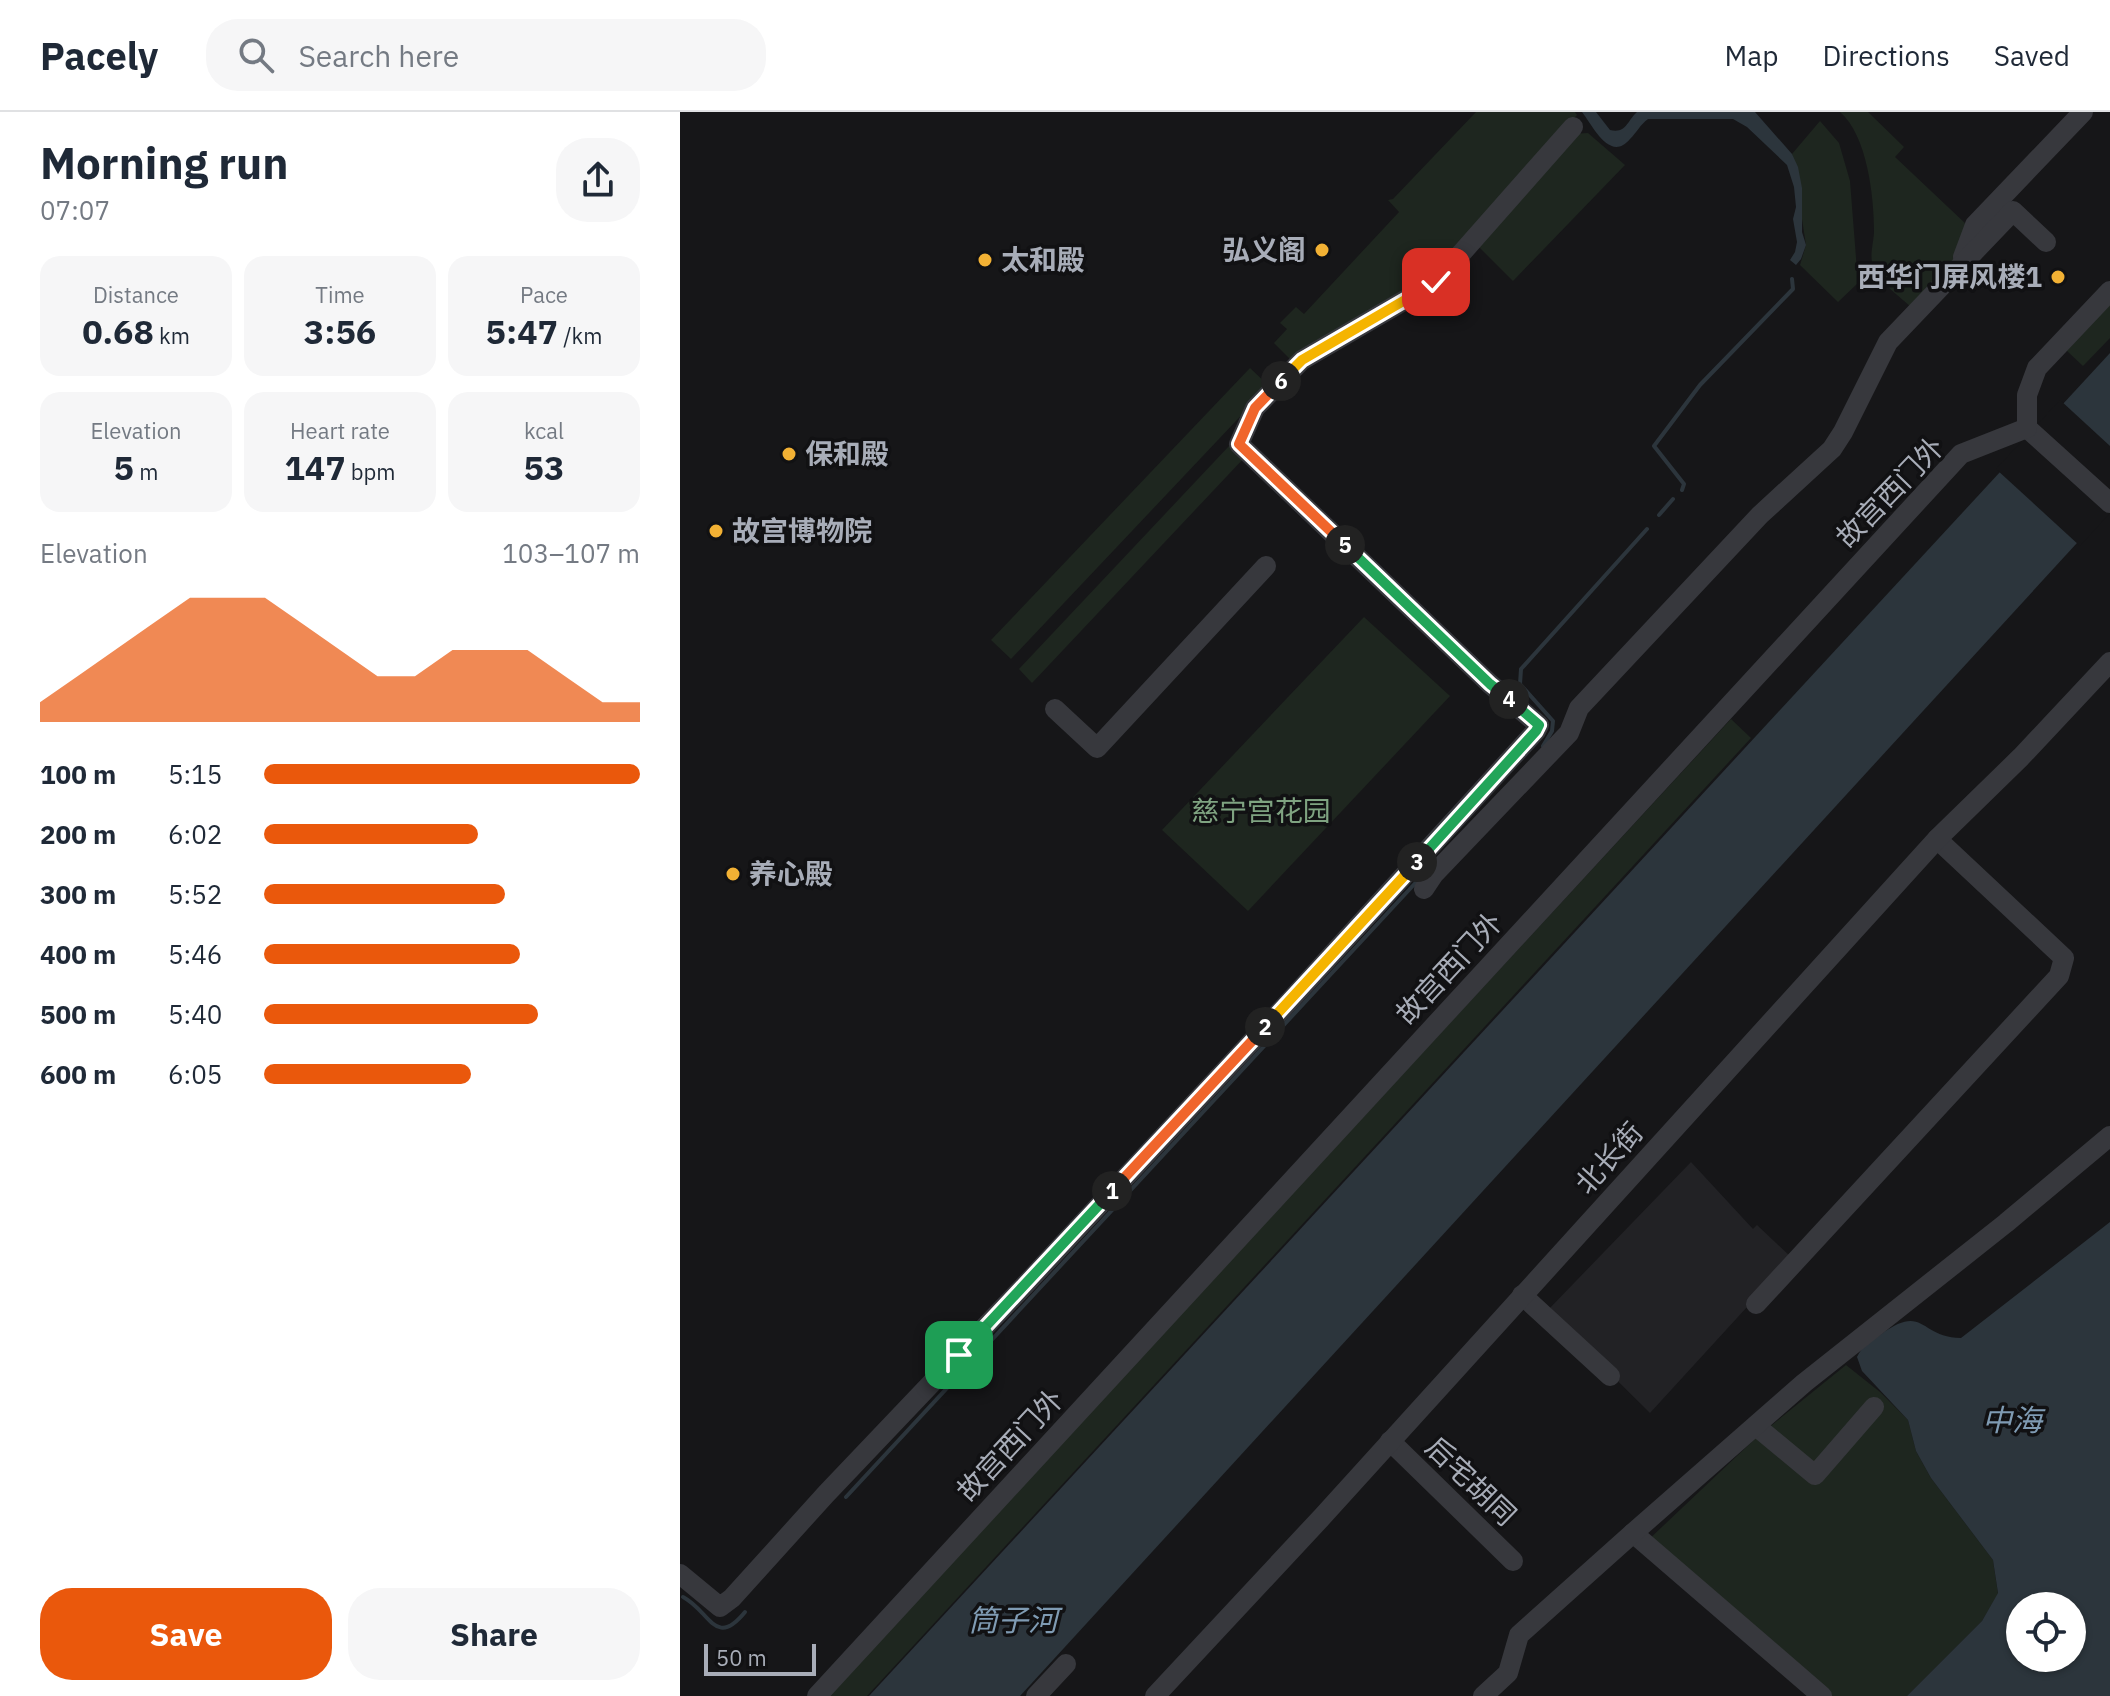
<!DOCTYPE html>
<html lang="en">
<head>
<meta charset="utf-8">
<style>
	:root { --surface:#fff; --page:#f6f6f7; --text:#1f2937; --muted:#747a83; --line:#e0e1e3; --accent:#ea580c }
	body { margin:0; font-family:"IBM Plex Sans","Noto Sans SC",sans-serif; background:var(--page); color:var(--text); height:100vh; display:flex; flex-direction:column; font-size:30px; white-space:nowrap }
	* { box-sizing:border-box; margin:0 }
	p { font-size:26px; color:var(--muted) }
	.icon { flex:none; width:44px; height:44px; fill:none; stroke:currentColor; stroke-width:2; stroke-linecap:round; stroke-linejoin:round }
	.map { position:relative; flex:1; overflow:hidden }
	.details { display:flex; flex-direction:column; background:var(--surface); width:680px }
	.details>* { flex:none }
	.tools { position:absolute; left:1326px; top:1480px; display:grid; gap:16px }
	.tools a { display:grid; place-items:center; width:80px; height:80px; border-radius:50%; background:var(--surface); box-shadow:0 2px 6px #0004; font-size:40px }
	.scale { position:absolute; left:24px; bottom:20px; width:112px; box-sizing:border-box; padding-left:8px; border:4px solid #a8adb8; border-top:0; font-size:22px; line-height:28px; white-space:nowrap; color:#a8adb8; -webkit-text-stroke:6px #111113; paint-order:stroke }
	.pin { position:absolute; display:grid; place-items:center; width:68px; height:68px; color:#fff; margin:-34px; border-radius:16px; box-shadow:0 4px 12px #0006 }
	.km { position:absolute; width:40px; height:40px; margin:-20px; border-radius:50%; background:#222; color:#fff; font-size:22px; line-height:40px; text-align:center }
	.round { display:grid; place-items:center; flex:none; width:84px; height:84px; border-radius:32px; background:var(--page) }
	.summary { display:flex; align-items:center; justify-content:space-between; height:136px; padding:0 40px }
	h1 { font-size:44px; font-weight:700; line-height:60px }
	.metrics { display:grid; grid-template-columns:repeat(3,1fr); gap:12px; height:136px; padding:8px 40px }
	.metrics div { display:grid; align-content:center; border-radius:20px; background:var(--page); text-align:center }
	.metrics b { font-size:34px; font-weight:700 }
	.metrics small { font-size:22px; font-weight:400 }
	.metrics p { font-size:22px }
	.chart { height:224px; padding:16px 40px }
	.chart p { display:flex; justify-content:space-between }
	.chart svg { width:100%; height:144px; margin-top:8px; fill:var(--accent); opacity:.7 }
	.action { display:flex; gap:16px; margin-top:auto; padding:16px 40px }
	.action a { flex:1; height:92px; border-radius:32px; background:var(--accent); color:#fff; font-size:32px; font-weight:700; line-height:92px; text-align:center }
	.action a+a { background:var(--page); color:var(--text) }
	ul { padding:0 40px; list-style:none; font-size:26px }
	li { display:grid; grid-template-columns:128px 96px 1fr; align-items:center; height:60px }
	li i { height:20px; border-radius:10px; background:var(--accent) }
	header { display:flex; align-items:center; gap:48px; box-sizing:border-box; height:112px; padding:0 40px; background:var(--surface); border-bottom:2px solid var(--line) }
	header strong { font-size:38px }
	nav { display:flex; gap:44px; margin-inline-start:auto; font-size:28px }
	.search { width:560px; height:72px; background:var(--page); display:flex; align-items:center; gap:20px; box-sizing:border-box; padding:0 28px; border-radius:32px; color:var(--muted); font-size:30px }
	main { display:flex; flex:1; min-height:0 }
	.map>svg:first-child { display:block }
	.built { fill:#222225 }
	.green { fill:#1e261f }
	.water { fill:#2c353c; fill-rule:evenodd }
	.pier { fill:#161618 }
	.lines { fill:none; stroke-linecap:round; stroke-linejoin:round }
	.stream { stroke:#2c353c; stroke-width:4 }
	.minor { stroke:#37383d; stroke-width:20 }
	.split-1-casing { stroke:#fff; stroke-width:16 }
	.split-2-casing { stroke:#fff; stroke-width:16 }
	.split-3-casing { stroke:#fff; stroke-width:16 }
	.split-4-casing { stroke:#fff; stroke-width:16 }
	.split-5-casing { stroke:#fff; stroke-width:16 }
	.split-6-casing { stroke:#fff; stroke-width:16 }
	.split-7-casing { stroke:#fff; stroke-width:16 }
	.split-1 { stroke:#22a559; stroke-width:10 }
	.split-2 { stroke:#f0652b; stroke-width:10 }
	.split-3 { stroke:#f5b400; stroke-width:10 }
	.split-4 { stroke:#22a559; stroke-width:10 }
	.split-5 { stroke:#22a559; stroke-width:10 }
	.split-6 { stroke:#f0652b; stroke-width:10 }
	.split-7 { stroke:#f5b400; stroke-width:10 }
	.poi-dot { fill:#f2b134; stroke:#111113; stroke-width:3 }
	.labels { text-anchor:middle; stroke-width:7; stroke-linejoin:round; paint-order:stroke }
	.poi-label { font-size:28px; font-weight:bold; fill:#a8adb8; stroke:#111113; text-anchor:start }
	.street-label { font-size:28px; fill:#a8adb8; stroke:#111113 }
	.park-label { font-size:28px; fill:#7fa381; stroke:#111113 }
	.water-label { font-size:30px; font-style:italic; fill:#7f9bb3; stroke:#111113 }
</style>
</head>
<body>
<header>
<strong>Pacely</strong>
<div class="search"><svg class="icon" aria-label="search" viewBox="0 0 24 24"><circle cx="10" cy="10" r="6"/><path d="M15 15l6 6"/></svg>Search here</div>
<nav><a>Map</a><a>Directions</a><a>Saved</a></nav>
</header>
<main>
<section class="details">
<div class="summary"><div><h1>Morning run</h1><p>07:07</p></div><a class="round"><svg class="icon" aria-label="share" viewBox="0 0 24 24"><path d="M12 15V3M7 8l5-5 5 5M5 13v7h14v-7"/></svg></a></div>
<div class="metrics">
<div><p>Distance</p><b>0.68<small> km</small></b></div>
<div><p>Time</p><b>3:56</b></div>
<div><p>Pace</p><b>5:47<small> /km</small></b></div>
</div>
<div class="metrics">
<div><p>Elevation</p><b>5<small> m</small></b></div>
<div><p>Heart rate</p><b>147<small> bpm</small></b></div>
<div><p>kcal</p><b>53</b></div>
</div>
<div class="chart"><p><span>Elevation</span>103–107 m</p>
<svg viewBox="0 0 160 44" preserveAspectRatio="none"><path d="M0 44V38L10 30L20 22L30 14L40 6L50 6L60 6L70 14L80 22L90 30L100 30L110 22L120 22L130 22L140 30L150 38L160 38V44z"/></svg>
</div>
<ul>
<li><b>100 m</b>5:15<i style="width:100%"></i></li>
<li><b>200 m</b>6:02<i style="width:57%"></i></li>
<li><b>300 m</b>5:52<i style="width:64%"></i></li>
<li><b>400 m</b>5:46<i style="width:68%"></i></li>
<li><b>500 m</b>5:40<i style="width:73%"></i></li>
<li><b>600 m</b>6:05<i style="width:55%"></i></li>
</ul>
<div class="action"><a>Save</a><a>Share</a></div>
</section>
<div class="map">
<svg width="1430" height="1584" viewBox="0 0 1430 1584">
	<rect width="100%" height="100%" fill="#161618"/>
	<polygon class="built" points="1011,1050 1073,1117 1077,1113 1112,1146 970,1301 867,1199"/>
	<g class="green">
		<polygon points="796,0 895,0 897,3 747,168 612,249 594,231 607,217 600,211 616,195 624,202 719,100 708,88 713,87"/>
		<path d="M 1160,0 L 1188,0 L 1224,35 L 1215,45 L 1287,113 L 1276,151 L 1233,197 C 1220,184 1197,170 1192,150 C 1190,141 1194,128 1194,119 C 1194,84 1187,23 1160,0 Z"/>
		<polygon points="1140,9 1159,31 1170,69 1178,171 1158,190 1120,153 1126,133 1112,42"/>
		<polygon points="908,21 945,53 833,169 794,130 893,22"/>
		<polygon points="1430,189 1430,226 1403,254 1386,238"/>
		<polygon points="570,256 589,274 331,547 311,528"/>
		<polygon points="550,333 564,346 352,571 339,557"/>
		<polygon points="684,505 770,584 568,799 482,718"/>
		<polygon points="1051,607 1071,626 187,1584 148,1584"/>
		<polygon points="1166,1253 1200,1280 1228,1308 1236,1339 1251,1366 1313,1448 1318,1482 1302,1509 1227,1584 1143,1584 965,1431 1077,1325"/>
	</g>
	<g class="water">
		<path d="M 902,0 L 916,0 L 930,18 C 946,22 947,9 957,0 L 1075,0 L 1112,42 L 1118,55 L 1122,76 L 1122,120 L 1126,133 L 1121,147 L 1116,153 L 1110,148 L 1115,140 L 1117,130 L 1113,107 L 1116,95 L 1114,75 L 1107,53 L 1067,15 L 1053,7 L 968,7 C 960,13 957,20 950,27 C 930,51 913,14 902,0 Z"/>
		<polygon points="1430,241 1430,395 340,1584 189,1584"/>
		<path d="M 1430,1110 L 1430,1584 L 1227,1584 L 1302,1509 L 1318,1481 L 1313,1448 L 1251,1366 L 1236,1339 L 1228,1308 L 1182,1259 L 1177,1245 C 1182,1234 1191,1229 1200,1223 C 1245,1190 1239,1226 1281,1226 ZM 1340,1494 L 1392,1494 L 1392,1546 L 1340,1546 Z"/>
	</g>
	<polygon class="pier" points="1380,288 1430,334 1430,401 1400,434 1316,357"/>
	<g class="lines">
		<g class="stream">
			<polyline points="1002,378 1004,372 974,334 1020,273 1113,177 1112,167"/>
			<polyline points="979,403 993,387"/>
			<polyline points="863,634 872,619 873,609 840,572 841,557 967,417"/>
			<polyline points="166,1385 740,766"/>
			<path d="M 3,1485 C 30,1499 35,1537 65,1500"/>
		</g>
		<g class="minor">
			<polyline points="1283,145 1295,113 1403,0"/>
			<polyline points="1347,316 1430,391"/>
			<polyline points="375,597 417,636 586,454"/>
			<polyline points="744,777 754,762 889,621 899,596 1080,403 1152,337 1163,320 1208,230 1333,99 1366,130"/>
			<polyline points="842,1183 930,1264"/>
			<polyline points="1076,1192 1379,864 1384,846 1257,727"/>
			<polyline points="1076,1314 1135,1363 1194,1295"/>
			<polyline points="710,1329 833,1449"/>
			<polyline points="953,1421 1142,1584"/>
			<polyline points="0,1462 40,1495 52,1486 146,1382 345,1173 605,894 856,619 859,613 810,572 559,332 575,296 622,248 756,170 893,15"/>
			<polyline points="137,1584 1281,342 1347,316 1347,283 1357,256 1430,179"/>
			<polyline points="356,1584 386,1552"/>
			<polyline points="475,1584 642,1405 1257,727 1341,645 1430,550"/>
			<polyline points="803,1584 828,1561 839,1523 953,1421 1124,1271 1326,1111 1430,1024"/>
		</g>
	</g>
	<g class="lines">
		<g class="split-1-casing">
			<polyline id="split-1" points="279,1243 432,1079"/>
		</g>
		<g class="split-2-casing">
			<polyline id="split-2" points="432,1079 585,915"/>
		</g>
		<g class="split-3-casing">
			<polyline id="split-3" points="585,915 737,750"/>
		</g>
		<g class="split-4-casing">
			<polyline id="split-4" points="737,750 856,619 859,613 829,587"/>
		</g>
		<g class="split-5-casing">
			<polyline id="split-5" points="665,433 810,572 829,587"/>
		</g>
		<g class="split-6-casing">
			<polyline id="split-6" points="601,269 575,296 559,332 665,433"/>
		</g>
		<g class="split-7-casing">
			<polyline id="split-7" points="601,269 622,248 756,170"/>
		</g>
		<use href="#split-1" class="split-1"/>
		<use href="#split-2" class="split-2"/>
		<use href="#split-3" class="split-3"/>
		<use href="#split-4" class="split-4"/>
		<use href="#split-5" class="split-5"/>
		<use href="#split-6" class="split-6"/>
		<use href="#split-7" class="split-7"/>
	</g>
	<g class="poi-dot">
		<circle cx="642" cy="138" r="8"/>
		<circle cx="305" cy="148" r="8"/>
		<circle cx="1378" cy="165" r="8"/>
		<circle cx="109" cy="342" r="8"/>
		<circle cx="36" cy="419" r="8"/>
		<circle cx="53" cy="762" r="8"/>
	</g>
	<g class="labels">
		<g class="poi-label">
			<text x="626" y="148" text-anchor="end">弘义阁</text>
			<text x="321" y="158">太和殿</text>
			<text x="1362" y="175" text-anchor="end">西华门屏风楼1</text>
			<text x="125" y="352">保和殿</text>
			<text x="52" y="429">故宫博物院</text>
			<text x="69" y="772">养心殿</text>
		</g>
		<g class="street-label">
			<text transform="translate(1210 380) rotate(-46)" y="10">故宫西门外</text>
			<text transform="translate(769 856) rotate(-47)" y="10">故宫西门外</text>
			<text transform="translate(929 1046) rotate(-48)" y="10">北长街</text>
			<text transform="translate(330 1333) rotate(-47)" y="10">故宫西门外</text>
			<text transform="translate(791 1369) rotate(44)" y="10">后宅胡同</text>
		</g>
		<g class="park-label">
			<text x="581" y="709">慈宁宫花园</text>
		</g>
		<g class="water-label">
			<text x="1332" y="1319">中海</text>
			<text x="333" y="1519">筒子河</text>
		</g>
	</g>
</svg>
<div class="tools">
<a><svg class="icon" aria-label="locate" viewBox="0 0 24 24"><circle cx="12" cy="12" r="6"/><path d="M12 2v4M12 18v4M2 12h4M18 12h4"/></svg></a>
</div>
<div class="scale">50 m</div>
<div class="pin" style="left:279px;top:1243px;background:#1e9e55"><svg class="icon" aria-label="arrive" viewBox="0 0 24 24"><path d="M6 21V4h12l-3 4 3 4H6"/></svg></div>
<div class="pin" style="left:756px;top:170px;background:#d93025"><svg class="icon" aria-label="check" viewBox="0 0 24 24"><path d="M5 12l5 5 9-10"/></svg></div>
<b class="km" style="left:432px;top:1079px">1</b>
<b class="km" style="left:585px;top:915px">2</b>
<b class="km" style="left:737px;top:750px">3</b>
<b class="km" style="left:829px;top:587px">4</b>
<b class="km" style="left:665px;top:433px">5</b>
<b class="km" style="left:601px;top:269px">6</b>
</div>
</main>
</body>
</html>
